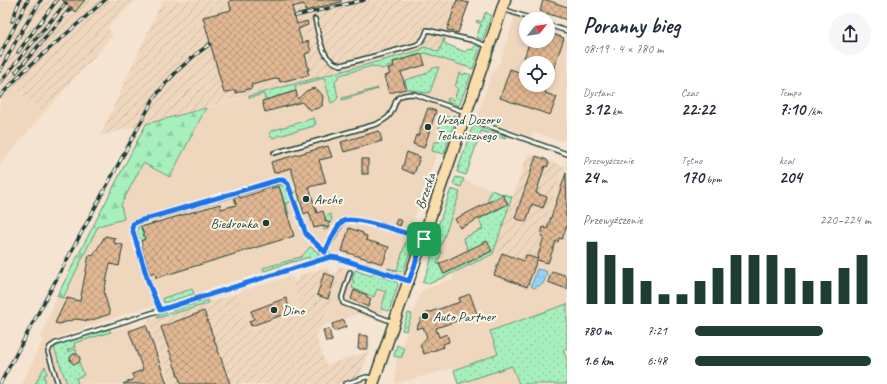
<!DOCTYPE html>
<html lang="pl">
<head>
<meta charset="utf-8">
<style>
	:root { --surface:#fff; --page:#f6f6f7; --text:#1f2937; --muted:#747a83; --accent:#1f3d34 }
	body { margin:0; font-family:Caveat,sans-serif; background:var(--page); color:var(--text); height:100vh; display:flex; flex-direction:column; font-size:15px; white-space:nowrap }
	* { box-sizing:border-box; margin:0 }
	p { font-size:13px; color:var(--muted) }
	.icon { flex:none; width:22px; height:22px; fill:none; stroke:currentColor; stroke-width:2; stroke-linecap:round; stroke-linejoin:round }
	.map { position:relative; flex:1; overflow:hidden }
	.sheet { display:flex; flex-direction:column; background:var(--surface); width:320px }
	.sheet>* { flex:none }
	.needle { width:26px; rotate:60deg }
	.controls { position:absolute; left:519px; top:12px; display:grid; gap:8px }
	.controls a { display:grid; place-items:center; width:36px; height:36px; border-radius:50%; background:var(--surface); box-shadow:0 2px 6px #0003; font-size:20px }
	.pin { position:absolute; display:grid; place-items:center; width:34px; height:34px; color:#fff; margin:-17px; border-radius:8px; box-shadow:0 2px 6px #0006 }
	.round { display:grid; place-items:center; flex:none; width:42px; height:42px; border-radius:21px; background:var(--page) }
	.head { display:flex; align-items:center; justify-content:space-between; height:68px; padding:0 16px }
	h1 { font-size:22px; font-weight:600; line-height:30px }
	.figures { display:grid; grid-template-columns:repeat(3,1fr); gap:6px; height:68px; padding:4px 16px }
	.figures div { display:grid; align-content:center }
	.figures b { font-size:17px; font-weight:600 }
	.figures small { font-size:11px; font-weight:400 }
	.figures p { font-size:11px }
	.chart { height:112px; padding:8px 16px }
	.chart p { display:flex; justify-content:space-between }
	.chart svg { width:100%; height:72px; margin-top:4px; stroke:var(--accent); stroke-width:6 }
	ul { padding:0 16px; list-style:none; font-size:13px }
	li { display:grid; grid-template-columns:64px 48px 1fr; align-items:center; height:30px }
	li i { height:10px; border-radius:5px; background:var(--accent) }
	main { display:flex; flex:1; min-height:0 }
	.map>svg:first-child { display:block }
	.built { fill:#efd7be; fill-rule:evenodd }
	.industrial { fill:url(#industrial-furrows) }
	.grass { fill:url(#grass-dots); stroke:#639678 }
	.forest { fill:url(#forest-firs); stroke:#639678 }
	.water { fill:url(#water-ripples); stroke:#6596a8 }
	.building { fill:url(#building-cross-hatch); stroke:#1f3d34 }
	.lines { fill:none; stroke-linecap:round; stroke-linejoin:round }
	.lane-casing { stroke:#1f3d34; stroke-width:6 }
	.primary-casing { stroke:#1f3d34; stroke-width:13 }
	.lane { stroke:#fbf7ec; stroke-width:3 }
	.primary { stroke:#fbddab; stroke-width:10 }
	.rail-casing { stroke:#1f3d34; stroke-width:3.5 }
	.rail { stroke:#fbf7ec; stroke-width:2; stroke-dasharray:6; stroke-linecap:butt }
	.route-casing { stroke:#fff; stroke-width:8 }
	.route { stroke:#1a73e8; stroke-width:5 }
	.poi-dot { fill:#1f3d34; stroke:#fbf7ec; stroke-width:1.5 }
	.labels { text-anchor:middle; stroke-width:4; stroke-linejoin:round; paint-order:stroke }
	.poi-label { font-size:14px; fill:#1f3d34; stroke:#fbf7ec; text-anchor:start }
	.street-label { font-size:14px; fill:#1f3d34; stroke:#fbf7ec }
</style>
</head>
<body>
<main>
<div class="map">
<svg width="567" height="384" viewBox="0 0 567 384">
	<defs>
		<pattern id="industrial-furrows" width="10" height="10" patternUnits="userSpaceOnUse"><rect width="10" height="10" fill="#efd7be"/><path d="M-1 1l2-2M0 10L10 0M9 11l2-2" fill="none" stroke="#ccb9a4"/></pattern>
		<pattern id="grass-dots" width="8" height="8" patternUnits="userSpaceOnUse"><rect width="8" height="8" fill="#a7f0bd"/><path d="M2 2h.1M6 6h.1" fill="none" stroke="#8fcfa3" stroke-width="1.8" stroke-linecap="round"/></pattern>
		<pattern id="forest-firs" width="22" height="20" patternUnits="userSpaceOnUse"><rect width="22" height="20" fill="#a7f0bd"/><path d="M5 1l3.5 6h-7zM16 11l3.5 6h-7z" fill="#8fcfa3"/></pattern>
		<pattern id="water-ripples" width="26" height="14" patternUnits="userSpaceOnUse"><rect width="26" height="14" fill="#94d2f5"/><path d="M2 4q2-2 4 0t4 0M15 11q2-2 4 0t4 0" fill="none" stroke="#7fb5d3"/></pattern>
		<pattern id="building-cross-hatch" width="8" height="8" patternUnits="userSpaceOnUse"><rect width="8" height="8" fill="#e2b893"/><path d="M0 0l8 8M0 8l8-8" fill="none" stroke="#b79779"/></pattern>
	</defs>
	<rect width="100%" height="100%" fill="#f4e4d1"/>
	<filter id="ink" filterUnits="userSpaceOnUse"><feTurbulence type="fractalNoise" baseFrequency=".025" numOctaves="2"/><feDisplacementMap in="SourceGraphic" scale="8" xChannelSelector="R" yChannelSelector="G"/><feConvolveMatrix kernelMatrix="1 2 1 2 8 2 1 2 1" color-interpolation-filters="sRGB"/></filter>
	<g filter="url(#ink)">
		<g class="built">
			<polygon points="0,0 33,0 0,60"/>
			<polygon points="163,0 185,0 160,6"/>
			<polygon points="543,0 567,0 567,20 540,11"/>
			<path d="M 515,16 L 526,20 L 526,41 L 548,41 L 548,32 L 564,38 L 567,41 L 567,141 L 563,140 L 560,141 L 538,133 L 537,134 L 532,133 L 531,137 L 477,117 L 491,75 L 500,62 ZM 526,63 L 548,63 L 548,85 L 526,85 Z"/>
			<polygon points="443,43 470,56 396,271 340,253 335,253 310,261 309,258 122,315 54,338 57,347 128,326 132,329 149,323 171,384 22,384 42,342 41,337 57,296 64,297 98,226 121,205 143,163 170,177 206,108 425,47 439,52"/>
			<polygon points="0,73 43,114 0,164"/>
			<polygon points="567,159 567,304 490,331 498,354 454,370 453,368 395,384 396,362 421,291 449,280 453,282 453,278 452,274 427,284 464,180 512,197 494,250 536,259 553,211 549,210"/>
			<polygon points="343,267 392,283 379,321 358,314 323,326"/>
			<polygon points="290,276 301,312 250,331 236,293"/>
			<polygon points="512,365 519,384 458,384"/>
		</g>
		<g class="industrial">
			<polygon points="33,0 136,0 107,27 113,35 43,114 0,73 0,60"/>
			<polygon points="185,0 469,0 458,33 447,30 439,52 425,47 100,136 160,6"/>
			<polygon points="528,154 564,166 549,210 553,212 535,265 494,250"/>
			<polygon points="339,266 343,267 323,326 315,335 326,365 368,352 361,373 357,377 337,384 171,384 148,320 237,294 250,331 301,312 291,278 293,278 295,282 299,281 298,276 325,268 336,275"/>
		</g>
		<g class="grass">
			<polygon points="486,12 491,16 483,39 478,39 477,36 481,24 476,22 477,20 482,22 485,13"/>
			<polygon points="444,38 445,40 444,43 465,52 468,49 472,50 476,44 480,47 473,69 425,53 393,62 394,65 381,69 378,67 372,66 340,75 335,82 338,98 335,101 331,103 324,78 295,86 296,91 265,100 264,94 249,98 249,96 421,50 421,48 425,47 439,52"/>
			<polygon points="439,67 430,92 427,93 407,89 405,80 425,74 433,68"/>
			<polygon points="459,73 464,75 465,73 471,75 459,106 447,101 448,98 454,100 458,88 455,87"/>
			<polygon points="378,88 378,89 342,100 342,98"/>
			<polygon points="453,115 457,116 444,154 432,151 433,145 435,142 439,142 442,132 440,130 439,127 443,116 451,117 451,121"/>
			<polygon points="314,118 316,124 314,124 314,126 272,138 269,134 271,131"/>
			<polygon points="475,126 506,136 505,139 481,131 466,175 457,172 472,128"/>
			<polygon points="456,177 464,179 461,187 453,184"/>
			<polygon points="277,183 286,187 291,202 286,203 289,214 288,215 279,186 272,188 271,187 272,184"/>
			<polygon points="451,189 460,192 441,246 432,243"/>
			<path d="M 491,190 L 512,197 L 493,254 L 429,284 L 422,282 C 429,272 431,261 432,249 L 442,252 L 437,264 L 439,264 L 444,274 L 492,251 L 468,250 L 463,238 L 483,229 L 479,219 L 508,204 L 503,195 L 487,203 Z"/>
			<polygon points="330,214 332,218 328,229 324,230 323,226 328,228 330,223 326,221 325,218"/>
			<path d="M 140,224 L 145,239 L 141,241 C 137,236 136,229 140,224 Z"/>
			<polygon points="407,238 414,240 403,272 388,269 387,268 397,270"/>
			<polygon points="310,247 318,252 319,255 317,258 310,261 309,257 293,262 293,259 301,257"/>
			<polygon points="291,260 292,262 264,271 263,268"/>
			<polygon points="355,270 372,276 373,273 397,282 398,285 389,311 381,309 386,292 377,289 374,297 352,288 354,281 352,280"/>
			<polygon points="192,289 194,294 164,303 163,298"/>
			<polygon points="207,300 209,302 207,304 157,318 159,315"/>
			<polygon points="567,304 567,348 563,350 567,359 567,384 519,384 512,366 458,384 454,370 498,354 490,331"/>
			<polygon points="408,313 412,314 406,331 402,330"/>
			<polygon points="109,329 111,332 74,343 75,347 67,350 68,352 76,349 77,355 74,354 71,356 70,361 75,364 79,362 84,375 76,378 78,384 67,384 54,348 59,344"/>
			<polygon points="397,345 404,349 402,357 397,357 394,356"/>
			<polygon points="45,366 47,374 44,375 46,384 35,384"/>
		</g>
		<polygon class="forest" points="206,108 170,177 143,163 121,205 124,219 98,226 63,298 57,296 146,124"/>
		<polygon class="water" points="537,269 546,271 547,274 543,284 534,288 531,286"/>
		<g class="building">
			<polygon points="62,0 85,0 75,12"/>
			<polygon points="233,0 341,0 341,2 305,11 304,4 292,7 297,24 307,21 308,25 298,29 302,43 308,41 311,52 305,54 309,70 307,70 309,75 280,82 279,78 251,85 252,88 236,93 236,90 224,93 203,17 231,10 229,1"/>
			<polygon points="457,0 469,3 458,33 447,30"/>
			<polygon points="543,0 547,0 567,7 567,20 540,11"/>
			<polygon points="548,32 564,38 549,82 548,63 526,63 526,85 548,85 545,93 557,97 550,115 500,98 510,69 519,72 530,41 548,41"/>
			<polygon points="422,54 425,65 401,72 406,89 389,93 384,76 390,74 388,69 394,67 393,62"/>
			<polygon points="314,88 318,90 323,96 322,104 323,105 319,108 311,110 307,108 302,102 265,112 262,101 296,91 298,99 306,91"/>
			<polygon points="428,108 436,111 424,148 413,144 416,135 418,136"/>
			<polygon points="379,131 382,141 344,152 341,142"/>
			<polygon points="328,146 332,157 319,160 326,183 309,187 317,213 323,211 326,221 330,223 328,228 323,226 314,228 309,212 304,214 291,168 274,173 271,162"/>
			<polygon points="407,152 420,157 414,174 402,169"/>
			<polygon points="536,156 547,160 549,163 547,167 545,166 536,193 547,197 543,208 532,204 526,222 515,218"/>
			<rect x="362" y="159" width="6" height="15"/>
			<polygon points="566,173 567,209 565,216 567,216 567,226 562,239 559,238 558,242 556,241 548,263 537,260 527,287 494,275 502,253 524,261 526,255 537,259 544,237 541,236 543,227 547,229"/>
			<polygon points="279,186 294,236 156,278 155,272 150,274 141,245 142,245 141,241 145,239 141,227 220,204 221,209 236,205 234,197 239,196 240,198 262,191 263,189 268,187 269,189"/>
			<polygon points="503,195 508,204 460,228 455,219"/>
			<polygon points="397,219 402,221 400,226 395,224"/>
			<polygon points="349,228 363,233 363,235 367,236 366,240 389,247 383,264 342,251"/>
			<polygon points="105,236 115,238 114,243 123,245 119,266 110,264 104,292 110,314 89,321 76,319 59,324 55,323 67,298 80,301 89,255 93,256"/>
			<polygon points="487,241 492,251 444,274 439,264"/>
			<polygon points="552,271 567,276 567,289 548,282"/>
			<polygon points="324,273 335,277 328,299 317,295"/>
			<polygon points="354,290 367,295 366,296 371,299 368,307 351,299"/>
			<polygon points="470,294 477,314 436,328 439,337 447,334 449,342 443,344 444,347 424,354 420,345 427,337 423,327 416,329 422,317 427,313 460,302 459,298"/>
			<polygon points="286,298 291,312 251,326 249,321 254,319 251,311"/>
			<polygon points="204,311 230,384 181,384 161,327"/>
			<polygon points="344,320 346,327 334,331 332,324"/>
			<polygon points="146,325 167,384 123,384 134,379 132,374 143,370 129,331"/>
			<polygon points="329,329 332,341 326,342 323,330"/>
			<polygon points="359,335 368,336 368,349 358,349"/>
			<circle cx="75" cy="359" r="5"/>
		</g>
		<g class="lines">
			<g class="lane-casing">
				<g id="lane">
					<polyline points="503,9 532,19"/>
					<path d="M 315,19 C 319,35 321,62 341,65 L 416,45 C 423,41 425,37 427,30 L 471,40 L 487,46"/>
					<polyline points="548,25 567,31"/>
					<polyline points="466,118 567,154"/>
					<path d="M 274,153 L 377,124 C 380,122 385,120 388,117 C 399,106 389,94 414,94 L 465,112"/>
					<path d="M 325,252 L 342,222 C 352,214 408,234 422,239"/>
					<polyline points="350,272 342,297 343,303 393,322"/>
					<polyline points="160,310 150,287 132,228 133,224 139,221 283,180 288,184 306,234 330,257"/>
					<polyline points="58,384 48,352 50,347 56,343 330,257 338,258 408,280"/>
					<polyline points="345,384 366,377 374,378"/>
				</g>
			</g>
			<g class="primary-casing">
				<polyline id="primary" points="373,384 505,0"/>
			</g>
			<use href="#lane" class="lane"/>
			<use href="#primary" class="primary"/>
			<g class="rail-casing">
				<g id="rail">
					<polyline points="295,16 364,0"/>
					<polyline points="12,21 20,0"/>
					<polyline points="18,52 57,0"/>
					<polyline points="0,55 28,0"/>
					<polyline points="0,71 17,39 41,0"/>
					<polyline points="16,72 71,8"/>
					<polyline points="0,83 28,48 66,3"/>
					<polyline points="0,96 25,70 105,0"/>
					<path d="M 0,384 L 154,98 C 170,76 188,59 210,44"/>
				</g>
			</g>
			<use href="#rail" class="rail"/>
		</g>
	</g>
	<g class="lines" filter="url(#ink)">
		<g class="route-casing">
			<path id="route" d="M 278,180 L 283,180 L 288,184 L 306,234 L 325,252 C 329,245 336,225 343,221 C 352,215 412,235 424,239 L 409,281 L 338,258 L 330,257 L 160,310 L 149,284 L 132,228 L 133,224 L 139,221 Z"/>
		</g>
		<use href="#route" class="route"/>
	</g>
	<g class="poi-dot">
		<circle cx="428" cy="127" r="4"/>
		<circle cx="306" cy="199" r="4"/>
		<circle cx="266" cy="223" r="4"/>
		<circle cx="274" cy="310" r="4"/>
		<circle cx="425" cy="316" r="4"/>
	</g>
	<g class="labels">
		<g class="poi-label">
			<text x="436" y="124">Urząd Dozoru<tspan x="436" dy="16">Technicznego</tspan></text>
			<text x="314" y="204">Arche</text>
			<text x="258" y="228" text-anchor="end">Biedronka</text>
			<text x="282" y="315">Dino</text>
			<text x="433" y="321">Auto Partner</text>
		</g>
		<g class="street-label">
			<text transform="translate(425 191) rotate(-71)" y="5">Brzeska</text>
		</g>
	</g>
</svg>
<div class="controls">
<a><svg class="needle" viewBox="-14 -14 28 28"><path d="M0-13l5 13h-10z" fill="#e53935"/><path d="M0 13l5-13h-10z" fill="#747a83"/></svg></a>
<a><svg class="icon" aria-label="locate" viewBox="0 0 24 24"><circle cx="12" cy="12" r="6"/><path d="M12 2v4M12 18v4M2 12h4M18 12h4"/></svg></a>
</div>
<div class="pin" style="left:424px;top:239px;background:#1e9e55"><svg class="icon" aria-label="arrive" viewBox="0 0 24 24"><path d="M6 21V4h12l-3 4 3 4H6"/></svg></div>
</div>
<section class="sheet">
<div class="head"><div><h1>Poranny bieg</h1><p>08:19 · 4 × 780 m</p></div><a class="round"><svg class="icon" aria-label="share" viewBox="0 0 24 24"><path d="M12 15V3M7 8l5-5 5 5M5 13v7h14v-7"/></svg></a></div>
<div class="figures">
<div><p>Dystans</p><b>3.12<small> km</small></b></div>
<div><p>Czas</p><b>22:22</b></div>
<div><p>Tempo</p><b>7:10<small> /km</small></b></div>
</div>
<div class="figures">
<div><p>Przewyższenie</p><b>24<small> m</small></b></div>
<div><p>Tętno</p><b>170<small> bpm</small></b></div>
<div><p>kcal</p><b>204</b></div>
</div>
<div class="chart"><p><span>Przewyższenie</span>220–224 m</p>
<svg viewBox="0 0 160 44" preserveAspectRatio="none"><path d="M5 44V6M15 44V14M25 44V22M35 44V30M45 44V38M55 44V38M65 44V30M75 44V22M85 44V14M95 44V14M105 44V14M115 44V22M125 44V30M135 44V30M145 44V22M155 44V14"/></svg>
</div>
<ul>
<li><b>780 m</b>7:21<i style="width:73%"></i></li>
<li><b>1.6 km</b>6:48<i style="width:100%"></i></li>
</ul>
</section>
</main>
</body>
</html>
